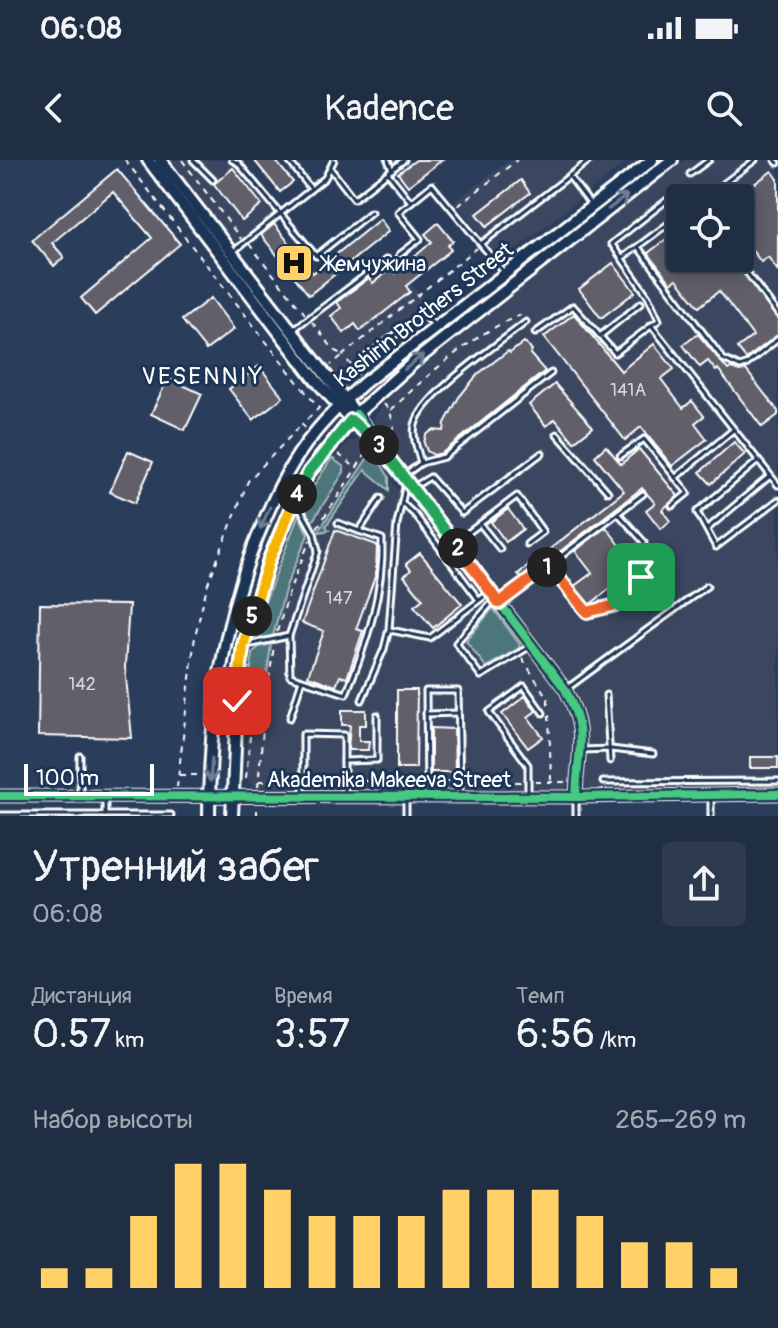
<!DOCTYPE html>
<html lang="ru">
<head>
<meta charset="utf-8">
<style>
	:root { --surface:#202e44; --page:#2d3a4f; --text:#f1f3f6; --muted:#a2a8b2; --line:#3d4a5d; --accent:#ffd166 }
	body { margin:0; font-family:Pangolin,sans-serif; background:var(--page); color:var(--text); height:100vh; display:flex; flex-direction:column; font-size:30px; white-space:nowrap }
	* { box-sizing:border-box; margin:0 }
	p { font-size:26px; color:var(--muted) }
	.icon { flex:none; width:44px; height:44px; fill:none; stroke:currentColor; stroke-width:2; stroke-linecap:round; stroke-linejoin:round }
	.map { position:relative; height:656px; overflow:hidden }
	.sheet { display:flex; flex-direction:column; background:var(--surface); flex:1 }
	.sheet>* { flex:none }
	.fabs { position:absolute; left:666px; top:24px; display:grid; gap:16px }
	.fabs a { display:grid; place-items:center; width:88px; height:88px; border-radius:8px; background:var(--surface); box-shadow:0 4px 20px #0003,0 0 0 2px var(--line); font-size:40px }
	.scale { position:absolute; left:24px; bottom:20px; width:130px; box-sizing:border-box; padding-left:8px; border:4px solid #fff; border-top:0; font-size:22px; line-height:28px; white-space:nowrap; color:#fff; -webkit-text-stroke:6px #1d3557; paint-order:stroke }
	.pin { position:absolute; display:grid; place-items:center; width:68px; height:68px; color:#fff; margin:-34px; border-radius:16px; box-shadow:0 4px 12px #0006 }
	.km { position:absolute; width:40px; height:40px; margin:-20px; border-radius:50%; background:#222; color:#fff; font-size:22px; line-height:40px; text-align:center }
	.round { display:grid; place-items:center; flex:none; width:84px; height:84px; border-radius:8px; background:var(--page) }
	.headline { display:flex; align-items:center; justify-content:space-between; height:136px; padding:0 32px }
	h1 { font-size:44px; font-weight:600; line-height:60px }
	.stats { display:grid; grid-template-columns:repeat(3,1fr); gap:12px; height:136px; padding:8px 32px }
	.stats div { display:grid; align-content:center }
	.stats b { font-size:40px; font-weight:600 }
	.stats small { font-size:22px; font-weight:400 }
	.stats p { font-size:22px }
	.chart { height:224px; padding:16px 32px }
	.chart p { display:flex; justify-content:space-between }
	.chart svg { width:100%; height:144px; margin-top:8px; stroke:var(--accent); stroke-width:6 }
	.status { display:flex; justify-content:space-between; align-items:center; height:56px; padding:0 40px; background:var(--surface); direction:ltr }
	.status svg { height:22px; fill:currentColor }
	header { display:flex; justify-content:space-between; align-items:center; height:104px; padding:0 32px; background:var(--surface); font-size:36px; font-weight:600 }
	.map>svg:first-child { display:block }
	.built { fill:#3a4760; fill-rule:evenodd }
	.green { fill:#4d767b; stroke:#a6babd; stroke-width:2 }
	.building { fill:#605e6a; stroke:#fff; stroke-width:2 }
	.lines { fill:none; stroke-linecap:round; stroke-linejoin:round }
	.service-casing { stroke:#fff; stroke-width:9 }
	.tertiary-casing { stroke:#fff; stroke-width:15 }
	.secondary-casing { stroke:#fff; stroke-width:16 }
	.path { stroke:#fff; stroke-width:2; stroke-dasharray:6 6; stroke-linecap:butt }
	.service { stroke:#1d3557; stroke-width:3 }
	.tertiary { stroke:#1d3557; stroke-width:9 }
	.secondary { stroke:#1d3557; stroke-width:10 }
	.cycleway-casing { stroke:#1d3557; stroke-width:13 }
	.cycleway { stroke:#46c982; stroke-width:8 }
	.oneway { stroke:#6c7c92 }
	.split-1-casing { stroke:#fff; stroke-width:16 }
	.split-2-casing { stroke:#fff; stroke-width:16 }
	.split-3-casing { stroke:#fff; stroke-width:16 }
	.split-4-casing { stroke:#fff; stroke-width:16 }
	.split-5-casing { stroke:#fff; stroke-width:16 }
	.split-6-casing { stroke:#fff; stroke-width:16 }
	.split-1 { stroke:#f0652b; stroke-width:10 }
	.split-2 { stroke:#f0652b; stroke-width:10 }
	.split-3 { stroke:#22a559; stroke-width:10 }
	.split-4 { stroke:#22a559; stroke-width:10 }
	.split-5 { stroke:#f5b400; stroke-width:10 }
	.split-6 { stroke:#f5b400; stroke-width:10 }
	.labels { text-anchor:middle; stroke-width:6; stroke-linejoin:round; paint-order:stroke }
	.number-label { font-size:18px; fill:#d7d7da }
	.poi-label { font-size:22px; fill:#fff; stroke:#1d3557; text-anchor:start }
	.street-label { font-size:22px; fill:#fff; stroke:#1d3557 }
	.neighbourhood-label { font-size:24px; letter-spacing:2px; fill:#fff; stroke:#1d3557 }
</style>
</head>
<body>
<div class="status"><b>06:08</b><svg viewBox="0 0 49 12"><path d="M0 12V9h3v3zM5 12V6h3v6zM10 12V3h3v9zM15 12V0h3v12zM26 1h20v11H26zM47 4h2v5h-2z"/></svg></div>
<header><svg class="icon" aria-label="back" viewBox="0 0 24 24"><path d="M15 5l-7 7 7 7"/></svg>Kadence<svg class="icon" aria-label="search" viewBox="0 0 24 24"><circle cx="10" cy="10" r="6"/><path d="M15 15l6 6"/></svg></header>
<div class="map">
<svg width="778" height="656" viewBox="0 0 778 656">
	<rect width="100%" height="100%" fill="#2a3d5b"/>
	<filter id="ink" filterUnits="userSpaceOnUse"><feTurbulence type="fractalNoise" baseFrequency=".0125" numOctaves="2"/><feDisplacementMap in="SourceGraphic" scale="16" xChannelSelector="R" yChannelSelector="G"/><feConvolveMatrix kernelMatrix="1 2 1 2 8 2 1 2 1" color-interpolation-filters="sRGB"/></filter>
	<g filter="url(#ink)">
		<g class="built">
			<polygon points="169,0 221,0 235,6 276,53 235,86"/>
			<polygon points="510,0 629,0 501,101 455,41"/>
			<path d="M 685,0 L 778,0 L 778,628 L 588,630 L 581,622 L 586,568 L 578,537 L 383,278 L 374,265 L 374,256 L 400,225 L 590,72 ZM 680,38 L 740,38 L 740,98 L 680,98 Z"/>
			<polygon points="391,97 434,153 341,224 298,168"/>
			<polygon points="358,280 373,290 389,317 414,351 420,347 558,530 571,556 575,573 572,614 567,628 561,631 264,631 253,628 249,623 245,609 252,493 263,447 302,343 330,301 349,282"/>
		</g>
		<g class="green">
			<polygon points="373,290 389,317 389,330 365,310 326,366 329,370 320,372 319,370"/>
			<polygon points="332,298 344,307 344,312 310,365 302,343"/>
			<polygon points="299,354 308,375 286,426 273,476 255,479 263,447"/>
			<polygon points="493,448 520,485 519,488 486,507 466,481"/>
			<polygon points="271,484 264,537 253,542 249,538 252,493 259,487"/>
		</g>
		<g class="building">
			<polygon points="254,0 275,0 293,22 280,32"/>
			<polygon points="416,0 442,0 408,26 398,13"/>
			<polygon points="233,8 262,45 242,61 214,24"/>
			<polygon points="117,9 180,84 95,155 81,138 152,78 113,32 52,83 64,97 54,106 32,80"/>
			<polygon points="772,11 778,19 778,111 768,97 761,102 740,74 740,43 750,35 746,30"/>
			<polygon points="521,20 530,33 487,66 477,54"/>
			<polygon points="380,59 389,71 309,135 261,75 274,64 313,113"/>
			<polygon points="438,63 453,81 448,85 451,90 406,126 410,132 360,171 355,164 344,173 331,156 341,148 337,142 369,118 373,123 391,108 395,113 432,82 425,74"/>
			<polygon points="680,69 680,98 732,98 778,158 778,175 746,199 737,188 753,176 719,131 699,147 677,119 671,123 648,93"/>
			<polygon points="613,103 635,132 601,158 579,129"/>
			<polygon points="211,138 234,169 206,190 182,160"/>
			<polygon points="574,154 621,211 654,184 674,209 661,219 683,248 692,241 704,256 695,263 707,279 672,306 641,267 625,280 544,177"/>
			<polygon points="698,174 728,210 731,208 739,211 746,210 778,251 778,255 762,267 718,209 716,211 708,201 700,207 683,185"/>
			<polygon points="524,182 532,190 530,194 545,211 442,293 434,295 427,291 424,283 426,275 433,270 444,271 445,263 459,237 478,214 508,191 510,193"/>
			<polygon points="259,206 283,237 253,260 229,229"/>
			<polygon points="168,218 202,234 185,270 151,254"/>
			<polygon points="555,224 593,267 574,282 555,259 546,266 529,245"/>
			<polygon points="734,282 745,294 711,324 700,312"/>
			<polygon points="606,286 621,304 639,289 678,336 662,350 670,361 661,369 646,350 655,343 642,328 523,420 518,414 624,331 595,296"/>
			<polygon points="128,291 153,302 135,343 110,332"/>
			<polygon points="508,349 523,369 506,382 491,362"/>
			<polygon points="606,367 637,407 588,446 573,427 592,413 575,391"/>
			<polygon points="335,370 377,385 376,414 356,469 363,471 347,518 340,516 336,526 308,516 324,471 302,463"/>
			<polygon points="420,393 462,444 433,468 414,446 423,439 404,416 411,410 406,404"/>
			<polygon points="40,444 129,445 125,507 132,578 38,576"/>
			<polygon points="397,530 417,530 416,608 397,608"/>
			<polygon points="525,536 536,551 528,557 543,577 528,588 502,554"/>
			<polygon points="342,550 366,550 366,565 359,565 359,581 369,581 368,590 348,590 350,565 342,565"/>
			<polygon points="431,568 454,569 455,612 431,612"/>
			<rect x="750" y="597" width="28" height="11"/>
		</g>
		<g class="lines">
			<g class="service-casing">
				<g id="service">
					<polyline points="193,0 213,20"/>
					<polyline points="232,0 238,3 316,96 371,52"/>
					<polyline points="288,0 311,29"/>
					<polyline points="388,0 392,10"/>
					<polyline points="775,0 778,3"/>
					<polyline points="330,8 354,39 404,0"/>
					<polyline points="388,13 411,42 432,25 503,111"/>
					<polyline points="690,14 709,0"/>
					<polyline points="569,16 591,45"/>
					<polyline points="707,36 755,0"/>
					<polyline points="481,84 590,0"/>
					<polyline points="611,84 676,33 688,33 688,38"/>
					<polyline points="638,87 723,199 740,207 746,205 778,179"/>
					<polyline points="234,91 325,18 334,0"/>
					<polyline points="399,95 420,79 398,52 411,42"/>
					<polyline points="622,98 680,55"/>
					<polyline points="736,98 778,154"/>
					<polyline points="651,165 778,325"/>
					<polyline points="294,169 387,99"/>
					<polyline points="535,173 573,146 615,193 659,160 648,136 613,86"/>
					<polyline points="600,176 641,143"/>
					<polyline points="367,196 422,155 434,164"/>
					<polyline points="557,274 608,332"/>
					<polyline points="620,296 644,279 688,333 672,346"/>
					<polyline points="758,301 697,352 716,387 778,340"/>
					<polyline points="421,303 444,297 551,213"/>
					<path d="M 406,314 L 421,303 C 418,291 412,278 415,265 C 422,234 500,183 526,162"/>
					<polyline points="675,318 733,270"/>
					<polyline points="415,326 430,317 462,353 542,293"/>
					<polyline points="402,343 415,355 479,440"/>
					<polyline points="338,363 359,371 381,338"/>
					<polyline points="480,364 500,389"/>
					<polyline points="707,369 770,316"/>
					<polyline points="457,381 517,336 543,372 527,384"/>
					<polyline points="549,406 587,452 616,445 641,417 644,382 618,353"/>
					<polyline points="495,439 456,483 481,516 529,487"/>
					<polyline points="502,441 643,334"/>
					<polyline points="390,470 430,478 490,432"/>
					<path d="M 289,476 L 290,516 L 346,534 C 366,485 384,433 382,379 L 359,371"/>
					<polyline points="247,485 289,476 318,391 314,373 298,344"/>
					<polyline points="569,527 707,426"/>
					<polyline points="606,535 610,601"/>
					<polyline points="362,540 384,489 389,469 397,364 406,323"/>
					<polyline points="426,554 458,553"/>
					<polyline points="290,558 302,520"/>
					<polyline points="581,590 611,589 653,594"/>
					<polyline points="80,596 80,632"/>
					<polyline points="344,601 377,600 377,555"/>
					<polyline points="603,622 778,621"/>
					<polyline points="427,633 426,531 458,531 460,633"/>
					<polyline points="528,633 528,605 489,552 524,526 543,553"/>
					<polyline points="303,636 303,574 344,575 344,633"/>
					<polyline points="105,639 105,655"/>
					<polyline points="576,640 576,656"/>
					<polyline points="406,641 406,656"/>
					<polyline points="0,655 171,655"/>
					<polyline points="711,656 711,636"/>
				</g>
			</g>
			<g class="tertiary-casing">
				<g id="tertiary">
					<path d="M 356,254 L 565,529 C 589,573 577,592 576,637"/>
					<polyline points="0,636 576,637 778,634"/>
				</g>
			</g>
			<g class="secondary-casing">
				<g id="secondary">
					<polyline points="148,0 315,219 351,260"/>
					<polyline points="160,0 356,254"/>
					<path d="M 209,656 C 209,554 223,453 265,359 C 278,329 292,300 313,275 C 328,256 346,239 364,223 L 652,0"/>
					<polyline points="232,656 237,541 243,486 269,400 295,338 309,312 356,254 414,202 672,0"/>
				</g>
			</g>
			<g class="path">
				<polyline points="125,0 303,229"/>
				<polyline points="182,0 241,79"/>
				<polyline points="458,46 517,0"/>
				<polyline points="249,84 305,154"/>
				<polyline points="312,162 335,191 343,195 331,205"/>
				<polyline points="359,215 343,195 477,88"/>
				<polyline points="384,244 390,251 394,267 385,275"/>
				<path d="M 391,250 C 429,214 472,174 521,155"/>
				<polyline points="305,268 302,264 319,248 304,230 309,226"/>
				<polyline points="338,294 355,307"/>
				<polyline points="317,368 371,286"/>
				<polyline points="277,472 291,426 310,380"/>
				<polyline points="522,498 548,539 548,548"/>
				<polyline points="549,555 551,620"/>
				<polyline points="179,615 200,615"/>
				<polyline points="246,618 253,545 263,545"/>
				<polyline points="259,621 297,621"/>
				<polyline points="307,621 337,621"/>
				<polyline points="351,621 421,621"/>
				<polyline points="431,621 453,621"/>
				<polyline points="467,621 521,622"/>
				<polyline points="535,622 569,622"/>
				<polyline points="177,627 195,476 207,426 248,321 302,264"/>
				<polyline points="258,627 265,545 274,486"/>
				<polyline points="257,656 257,645"/>
			</g>
			<use href="#service" class="service"/>
			<use href="#tertiary" class="tertiary"/>
			<use href="#secondary" class="secondary"/>
			<g class="cycleway-casing">
				<g id="cycleway">
					<path d="M 356,254 L 565,529 C 589,573 577,592 576,637"/>
					<polyline points="0,636 576,637 778,634"/>
				</g>
			</g>
			<use href="#cycleway" class="cycleway"/>
		</g>
		<defs><path id="oneway-shaft" d="M-6 0H5M1.5-3L5.5 0L1.5 3" fill="none" stroke-width="1.6" stroke-linecap="round" stroke-linejoin="round" transform="scale(2)"/></defs>
		<g class="oneway">
			<use href="#oneway-shaft" transform="translate(618 42) rotate(-37)"/>
			<use href="#oneway-shaft" transform="translate(414 202) rotate(-39)"/>
			<use href="#oneway-shaft" transform="translate(265 358) rotate(114)"/>
			<use href="#oneway-shaft" transform="translate(211 610) rotate(94)"/>
		</g>
	</g>
	<g class="lines" filter="url(#ink)">
		<g class="split-1-casing">
			<polyline id="split-1" points="547,407 549,406 587,452 616,445 641,417"/>
		</g>
		<g class="split-2-casing">
			<polyline id="split-2" points="458,388 499,443 547,407"/>
		</g>
		<g class="split-3-casing">
			<polyline id="split-3" points="379,285 458,388"/>
		</g>
		<g class="split-4-casing">
			<polyline id="split-4" points="297,334 309,312 351,260 379,285"/>
		</g>
		<g class="split-5-casing">
			<polyline id="split-5" points="252,456 269,400 297,334"/>
		</g>
		<g class="split-6-casing">
			<polyline id="split-6" points="237,541 243,486 252,456"/>
		</g>
		<use href="#split-1" class="split-1"/>
		<use href="#split-2" class="split-2"/>
		<use href="#split-3" class="split-3"/>
		<use href="#split-4" class="split-4"/>
		<use href="#split-5" class="split-5"/>
		<use href="#split-6" class="split-6"/>
	</g>
	<defs>
		<g id="hospital-square" transform="scale(2)"><rect x="-9" y="-9" width="18" height="18" rx="4" fill="#ffd166" stroke="#1d3557"/><path d="M-5-5h3v3.5h4V-5h3V5h-3V1.5h-4V5h-3Z" fill="#111"/></g>
	</defs>
	<g fill-rule="evenodd">
		<use href="#hospital-square" x="294" y="103"/>
	</g>
	<g class="labels">
		<g class="number-label">
			<text x="628" y="236">141А</text>
			<text x="339" y="444">147</text>
			<text x="82" y="530">142</text>
		</g>
		<g class="poi-label">
			<text x="322" y="111">Жемчужина</text>
		</g>
		<g class="street-label">
			<text transform="translate(423 154) rotate(-38)" y="8">Kashirin Brothers Street</text>
			<text x="389" y="627">Akademika Makeeva Street</text>
		</g>
		<g class="neighbourhood-label">
			<text x="203" y="224">VESENNIY</text>
		</g>
	</g>
</svg>
<div class="fabs">
<a><svg class="icon" aria-label="locate" viewBox="0 0 24 24"><circle cx="12" cy="12" r="6"/><path d="M12 2v4M12 18v4M2 12h4M18 12h4"/></svg></a>
</div>
<div class="scale">100 m</div>
<div class="pin" style="left:641px;top:417px;background:#1e9e55"><svg class="icon" aria-label="arrive" viewBox="0 0 24 24"><path d="M6 21V4h12l-3 4 3 4H6"/></svg></div>
<div class="pin" style="left:237px;top:541px;background:#d93025"><svg class="icon" aria-label="check" viewBox="0 0 24 24"><path d="M5 12l5 5 9-10"/></svg></div>
<b class="km" style="left:547px;top:407px">1</b>
<b class="km" style="left:458px;top:388px">2</b>
<b class="km" style="left:379px;top:285px">3</b>
<b class="km" style="left:297px;top:334px">4</b>
<b class="km" style="left:252px;top:456px">5</b>
</div>
<section class="sheet">
<div class="headline"><div><h1>Утренний забег</h1><p>06:08</p></div><a class="round"><svg class="icon" aria-label="share" viewBox="0 0 24 24"><path d="M12 15V3M7 8l5-5 5 5M5 13v7h14v-7"/></svg></a></div>
<div class="stats">
<div><p>Дистанция</p><b>0.57<small> km</small></b></div>
<div><p>Время</p><b>3:57</b></div>
<div><p>Темп</p><b>6:56<small> /km</small></b></div>
</div>
<div class="chart"><p><span>Набор высоты</span>265–269 m</p>
<svg viewBox="0 0 160 44" preserveAspectRatio="none"><path d="M5 44V38M15 44V38M25 44V22M35 44V6M45 44V6M55 44V14M65 44V22M75 44V22M85 44V22M95 44V14M105 44V14M115 44V14M125 44V22M135 44V30M145 44V30M155 44V38"/></svg>
</div>
</section>
</body>
</html>
